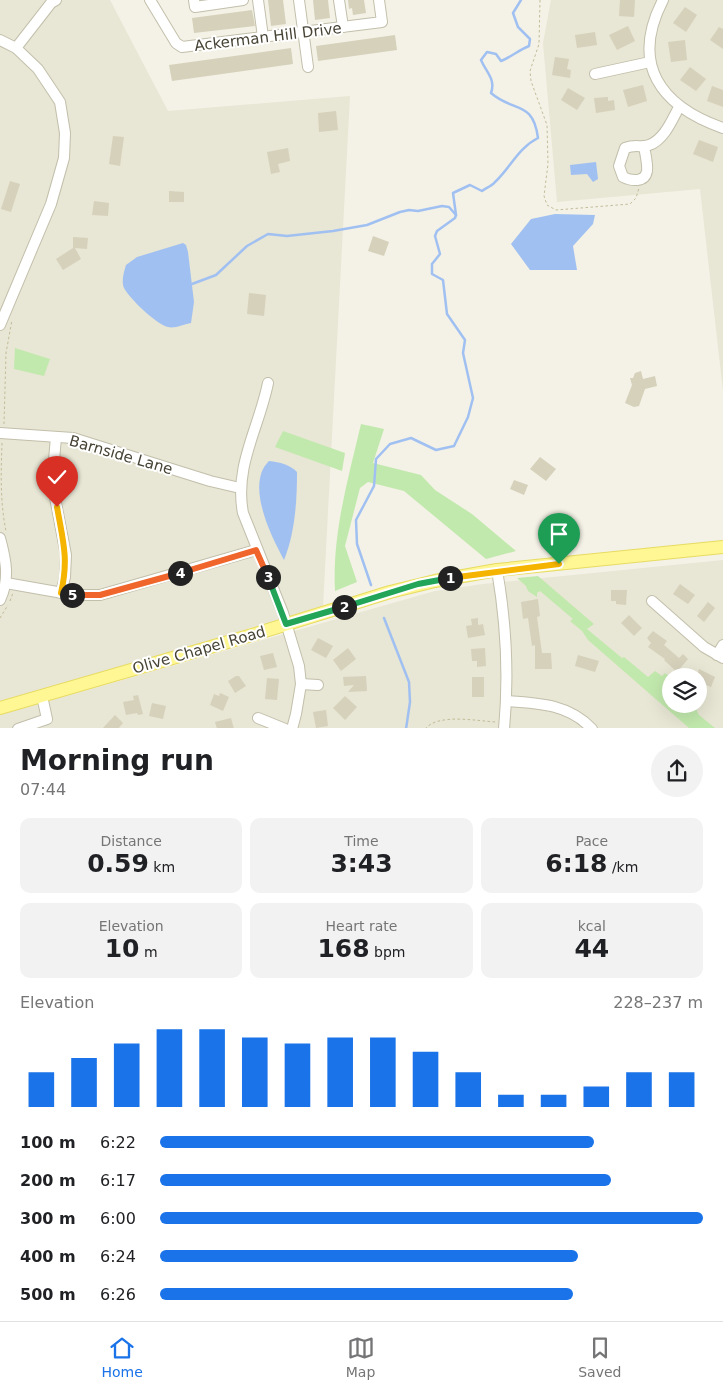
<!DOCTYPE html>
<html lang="en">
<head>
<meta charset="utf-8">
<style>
	:root { --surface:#fff; --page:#f2f2f2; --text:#202124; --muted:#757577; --line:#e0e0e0; --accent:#1a73e8 }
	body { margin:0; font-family:"DejaVu Sans",sans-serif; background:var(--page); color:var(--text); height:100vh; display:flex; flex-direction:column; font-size:19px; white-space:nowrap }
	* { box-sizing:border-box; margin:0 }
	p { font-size:16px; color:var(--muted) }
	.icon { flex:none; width:28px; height:28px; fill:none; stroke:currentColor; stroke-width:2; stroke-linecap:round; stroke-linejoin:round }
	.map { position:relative; height:728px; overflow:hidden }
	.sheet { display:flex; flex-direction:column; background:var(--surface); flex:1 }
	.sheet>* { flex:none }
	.fabs { position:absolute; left:662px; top:668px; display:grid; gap:10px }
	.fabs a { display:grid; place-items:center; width:45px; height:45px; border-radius:50%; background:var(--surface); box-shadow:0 5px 20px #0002; font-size:25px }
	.pin { position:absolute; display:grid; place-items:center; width:42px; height:42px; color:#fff; margin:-51px -21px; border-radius:50% 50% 50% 0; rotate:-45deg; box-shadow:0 0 5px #0007 }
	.pin .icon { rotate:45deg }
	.km { position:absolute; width:25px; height:25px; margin:-12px; border-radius:50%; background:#222; color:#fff; font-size:14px; line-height:25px; text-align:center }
	.round { display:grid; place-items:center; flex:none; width:52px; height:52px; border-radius:26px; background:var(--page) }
	.headline { display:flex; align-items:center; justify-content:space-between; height:85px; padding:0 20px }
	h1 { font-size:28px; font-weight:800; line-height:38px }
	.figures { display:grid; grid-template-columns:repeat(3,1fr); gap:8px; height:85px; padding:5px 20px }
	.figures div { display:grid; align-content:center; border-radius:10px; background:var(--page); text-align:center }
	.figures b { font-size:25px; font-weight:800 }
	.figures small { font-size:14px; font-weight:400 }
	.figures p { font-size:14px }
	.chart { height:140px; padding:10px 20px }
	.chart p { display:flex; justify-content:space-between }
	.chart svg { width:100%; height:90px; margin-top:5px; stroke:var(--accent); stroke-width:6 }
	ul { padding:0 20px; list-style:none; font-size:16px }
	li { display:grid; grid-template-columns:80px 60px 1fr; align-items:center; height:38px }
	li i { height:12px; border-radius:6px; background:var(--accent) }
	.dock { display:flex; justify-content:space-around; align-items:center; height:70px; border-top:1px solid var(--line); background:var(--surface); font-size:14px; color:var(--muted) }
	.dock a { display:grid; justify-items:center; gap:2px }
	.dock .on { color:var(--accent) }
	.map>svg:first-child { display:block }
	.residential { fill:#e8e6d4; fill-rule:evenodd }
	.green { fill:#c2e9ad }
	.water { fill:#a0c0f2 }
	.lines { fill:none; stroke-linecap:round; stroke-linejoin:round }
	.stream { stroke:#a0c0f2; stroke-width:2.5 }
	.building { fill:#d6d1bb }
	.minor-casing { stroke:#c2bfab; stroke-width:12 }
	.major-casing { stroke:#e7db61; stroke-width:14 }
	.path { stroke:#c2bc99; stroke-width:1; stroke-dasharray:2.5 2.5; stroke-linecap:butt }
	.minor { stroke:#fff; stroke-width:10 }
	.major { stroke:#fff794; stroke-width:12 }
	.split-1-casing { stroke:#fff; stroke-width:10 }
	.split-2-casing { stroke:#fff; stroke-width:10 }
	.split-3-casing { stroke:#fff; stroke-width:10 }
	.split-4-casing { stroke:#fff; stroke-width:10 }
	.split-5-casing { stroke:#fff; stroke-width:10 }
	.split-6-casing { stroke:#fff; stroke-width:10 }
	.split-1 { stroke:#f5b400; stroke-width:6 }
	.split-2 { stroke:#22a559; stroke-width:6 }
	.split-3 { stroke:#22a559; stroke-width:6 }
	.split-4 { stroke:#f0652b; stroke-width:6 }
	.split-5 { stroke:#f0652b; stroke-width:6 }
	.split-6 { stroke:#f5b400; stroke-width:6 }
	.labels { text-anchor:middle; stroke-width:4; stroke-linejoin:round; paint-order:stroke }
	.street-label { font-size:15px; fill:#474335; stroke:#fff }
</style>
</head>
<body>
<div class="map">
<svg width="723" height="729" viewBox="0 0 723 729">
	<rect width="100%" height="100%" fill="#f4f2e6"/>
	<g class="residential">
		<polygon points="0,0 110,0 168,111 350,96 323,606 52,688 0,701"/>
		<polygon points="551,0 723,0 723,391 700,189 557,202 543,43"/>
		<path d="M 723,560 L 723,728 L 0,729 L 0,715 L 435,591 L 483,584 ZM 671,676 L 699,676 L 699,704 L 671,704 Z"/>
	</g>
	<g class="green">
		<polygon points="15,348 50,359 44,376 14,369"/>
		<path d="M 361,424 L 384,429 L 373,463 L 421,475 L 435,490 L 472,514 L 516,551 L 486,559 L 404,491 L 368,482 L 360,488 L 345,546 L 357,582 L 335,591 C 332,534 348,479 361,424 Z"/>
		<polygon points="283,431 345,453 342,471 275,447"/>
		<polygon points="538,576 594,624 587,629 622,658 624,657 648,677 655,671 662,676 665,673 671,678 671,704 694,704 698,706 696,709 699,715 715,728 689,728 588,640 582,631 570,621 573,619 540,591 537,593 537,597 528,591 526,586 517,578"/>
	</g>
	<g class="water">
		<polygon points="596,162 598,179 593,182 587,174 571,175 570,165"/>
		<polygon points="555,214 595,215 593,224 573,246 577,270 530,270 511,244 531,219"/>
		<path d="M 183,243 L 186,245 L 188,252 L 194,302 L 191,323 C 185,324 174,329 168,327 C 156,324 130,299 124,288 C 121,281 124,272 126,265 L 137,257 Z"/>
		<path d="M 269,461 C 280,462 290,465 297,472 C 297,501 295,533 284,560 C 271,536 245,484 269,461 Z"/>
	</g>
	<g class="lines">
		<g class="stream">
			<polyline points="192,284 216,275 247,246 268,234 287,236 333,231 367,225 400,212 409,210 418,211 442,206 449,207 456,215"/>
			<path d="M 371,585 L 357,544 L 356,520 L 374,486 L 376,459 L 390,444 L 411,438 L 436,450 L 454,446 L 468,417 L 473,398 L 463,353 L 465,340 L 447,314 L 443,280 L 432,274 L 432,264 L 440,254 L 435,236 L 437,231 L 455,218 L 456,215 L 453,193 L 470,185 L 482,191 C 486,188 492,186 495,182 C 511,167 518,148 538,138 C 533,100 514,113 491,93 C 496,79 486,72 481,60 L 487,52 L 496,54 L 501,61 C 511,57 519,50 529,46 L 530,39 L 518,27 L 513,13 L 521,0"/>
			<polyline points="384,618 409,682 410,702 406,729"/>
		</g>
	</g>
	<g class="building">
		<polygon points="268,0 283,0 286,24 271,26"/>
		<polygon points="313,0 328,0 330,18 315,20"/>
		<polygon points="348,0 364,0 366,13 353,15 352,8 349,9"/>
		<polygon points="620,0 635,0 634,17 619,16"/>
		<polygon points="685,7 697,15 686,32 673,23"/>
		<polygon points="252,10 255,26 194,33 192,18"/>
		<polygon points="628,26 635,41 617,50 609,35"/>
		<polygon points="719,27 723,29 723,49 710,40"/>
		<polygon points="595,32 597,45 577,48 575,35"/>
		<polygon points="395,35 397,50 318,61 316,46"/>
		<polygon points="685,40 687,60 671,62 668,42"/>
		<polygon points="291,48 293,64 172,81 169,65"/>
		<polygon points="555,57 569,59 567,69 571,70 570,78 552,75"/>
		<polygon points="690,67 706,79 696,91 680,80"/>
		<polygon points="643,85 647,101 628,107 623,90"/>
		<polygon points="712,86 723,90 723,107 707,101"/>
		<polygon points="568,88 585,98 577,110 561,100"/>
		<polygon points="608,97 608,101 614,100 615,110 596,113 594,98"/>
		<polygon points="336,111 338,130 319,132 318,113"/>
		<polygon points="113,136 124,137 120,166 109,164"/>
		<polygon points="699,140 718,147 713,162 693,154"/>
		<polygon points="288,148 290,161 278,164 280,172 271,174 267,152"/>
		<polygon points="10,181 20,184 11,212 1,209"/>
		<polygon points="169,191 184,192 184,202 169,202"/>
		<polygon points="94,201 109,203 108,216 92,215"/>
		<polygon points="373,236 389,242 384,256 368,251"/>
		<polygon points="73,237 88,238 87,249 75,248 81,259 63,270 56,259 73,248"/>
		<polygon points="249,293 266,295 264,316 247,314"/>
		<polygon points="641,371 643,379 655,376 657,386 645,389 639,406 634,407 625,403 632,385 630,378 633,378 635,373"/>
		<polygon points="540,457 556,469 546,481 530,469"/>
		<polygon points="514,480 528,485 524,495 510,489"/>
		<polygon points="680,584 695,595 688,604 673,594"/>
		<polygon points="611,590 627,590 626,605 616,604 616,601 611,601"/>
		<polygon points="538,599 540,616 537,617 542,653 551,653 552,669 535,669 535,645 532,646 528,618 523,619 521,602"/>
		<polygon points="708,602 715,608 704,622 697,616"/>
		<polygon points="629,615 642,628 634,636 621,623"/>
		<polygon points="478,618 478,625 483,624 485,635 468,638 466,626 472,625 471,619"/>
		<polygon points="653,631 667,641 664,645 679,658 683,654 688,659 677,672 664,660 665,659 648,647 651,643 647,638"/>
		<polygon points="318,638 333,646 326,658 311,650"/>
		<polygon points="348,648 356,659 341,671 333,660"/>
		<polygon points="485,648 486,666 477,667 477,661 472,661 471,649"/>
		<polygon points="273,653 277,667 264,670 260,656"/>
		<polygon points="578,655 599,661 595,672 575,666"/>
		<polygon points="699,669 715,677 711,687 699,682 699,676 697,676"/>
		<polygon points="236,676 239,676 246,686 235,693 228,681"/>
		<polygon points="366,676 367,691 348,692 354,685 344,686 343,677"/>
		<rect x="472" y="677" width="12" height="20"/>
		<polygon points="267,678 279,679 277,700 265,699"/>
		<polygon points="220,693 229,697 223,711 210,705 214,694 219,696"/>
		<polygon points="138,695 143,714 138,715 137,713 126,715 123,702 134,700 133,696"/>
		<polygon points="345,696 357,707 345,720 333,708"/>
		<polygon points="152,703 166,706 163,719 149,716"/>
		<polygon points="326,710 328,726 316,728 313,712"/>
		<polygon points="115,715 123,723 118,729 102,729"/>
		<polygon points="231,718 234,729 217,729 215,722"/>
	</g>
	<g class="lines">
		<g class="minor-casing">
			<g id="minor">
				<polyline points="150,0 176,43 182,47 382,22 379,0"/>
				<polyline points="194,0 195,7 243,0"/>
				<polyline points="258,0 263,37"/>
				<polyline points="299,0 308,67"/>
				<polyline points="339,0 343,27"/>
				<path d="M 663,0 C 630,64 660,106 723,128"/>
				<polyline points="0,40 16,48 38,69 60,102 65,133 64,158 51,204 0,325"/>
				<polyline points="16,48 51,3 56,0"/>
				<polyline points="595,74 650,62"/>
				<path d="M 644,146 C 645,153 648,164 647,171 C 645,183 631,181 623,177 L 619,166 L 625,148 C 636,144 641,148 649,145 C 664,140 672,120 679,107"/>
				<path d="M 268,383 C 259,428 234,466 243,513 L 283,613 L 299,666 L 301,684 L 296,714 L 292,729"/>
				<polyline points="0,433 73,438 210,481 240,488"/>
				<polyline points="56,437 53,472 53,487 66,555 65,577 61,593"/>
				<path d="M 0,538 C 6,560 10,579 0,600"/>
				<path d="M 497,570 C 506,622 509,676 504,729"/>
				<polyline points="6,583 74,595 100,595 256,550"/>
				<polyline points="652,601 704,647 723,658"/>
				<polyline points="717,655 723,645"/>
				<polyline points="301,684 318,685"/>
				<path d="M 506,701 C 538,703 569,704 592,729"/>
				<polyline points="258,718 285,729"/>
				<polyline points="18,729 47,719 42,696"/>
			</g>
		</g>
		<g class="major-casing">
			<polyline id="major" points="0,708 252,635 390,592 435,581 497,570 723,547"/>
		</g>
		<g class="path">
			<polyline points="540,0 539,44 530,71 531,81 547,125 548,164 544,196 547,205 556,210 630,204 636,198 639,188"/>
			<polyline points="4,424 6,353 12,320"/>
			<path d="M 2,443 C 1,472 0,502 6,531"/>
			<polyline points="10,601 13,593"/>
			<polyline points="0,618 8,605"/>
			<path d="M 425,729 C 438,713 477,721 496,722"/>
		</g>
		<use href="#minor" class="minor"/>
		<use href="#major" class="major"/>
	</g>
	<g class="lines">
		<g class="split-1-casing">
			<polyline id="split-1" points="450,578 559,564"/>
		</g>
		<g class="split-2-casing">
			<polyline id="split-2" points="344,607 418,584 450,578"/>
		</g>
		<g class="split-3-casing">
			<polyline id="split-3" points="268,577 286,624 344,607"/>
		</g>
		<g class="split-4-casing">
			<polyline id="split-4" points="180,573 256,550 268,577"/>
		</g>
		<g class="split-5-casing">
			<polyline id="split-5" points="72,595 100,595 180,573"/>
		</g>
		<g class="split-6-casing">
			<path id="split-6" d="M 57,507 C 63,541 69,559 61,593 L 72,595"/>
		</g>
		<use href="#split-1" class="split-1"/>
		<use href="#split-2" class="split-2"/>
		<use href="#split-3" class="split-3"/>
		<use href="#split-4" class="split-4"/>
		<use href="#split-5" class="split-5"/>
		<use href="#split-6" class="split-6"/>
	</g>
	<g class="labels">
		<g class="street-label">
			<text transform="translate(268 37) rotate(-7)" y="5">Ackerman Hill Drive</text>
			<text transform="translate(121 455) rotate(16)" y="5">Barnside Lane</text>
			<text transform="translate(199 650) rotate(-16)" y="5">Olive Chapel Road</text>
		</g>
	</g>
</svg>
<div class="fabs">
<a><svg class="icon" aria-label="layers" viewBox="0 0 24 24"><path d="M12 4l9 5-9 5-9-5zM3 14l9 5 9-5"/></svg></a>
</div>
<div class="pin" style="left:559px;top:564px;background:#1e9e55"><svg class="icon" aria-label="arrive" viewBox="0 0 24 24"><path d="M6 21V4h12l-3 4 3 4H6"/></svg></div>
<div class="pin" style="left:57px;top:507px;background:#d93025"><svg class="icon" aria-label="check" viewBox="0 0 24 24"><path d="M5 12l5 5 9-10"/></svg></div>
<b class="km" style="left:450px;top:578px">1</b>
<b class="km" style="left:344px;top:607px">2</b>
<b class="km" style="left:268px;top:577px">3</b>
<b class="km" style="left:180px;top:573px">4</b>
<b class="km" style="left:72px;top:595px">5</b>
</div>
<section class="sheet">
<div class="headline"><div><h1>Morning run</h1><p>07:44</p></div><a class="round"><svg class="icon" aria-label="share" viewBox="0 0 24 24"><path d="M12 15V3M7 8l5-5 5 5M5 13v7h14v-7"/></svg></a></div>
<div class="figures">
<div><p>Distance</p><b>0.59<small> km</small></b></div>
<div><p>Time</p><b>3:43</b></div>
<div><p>Pace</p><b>6:18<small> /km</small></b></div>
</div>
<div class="figures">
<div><p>Elevation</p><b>10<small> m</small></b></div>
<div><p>Heart rate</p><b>168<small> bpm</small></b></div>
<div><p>kcal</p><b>44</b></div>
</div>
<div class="chart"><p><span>Elevation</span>228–237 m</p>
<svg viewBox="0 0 160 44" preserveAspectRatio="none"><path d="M5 44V27M15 44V20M25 44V13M35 44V6M45 44V6M55 44V10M65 44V13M75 44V10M85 44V10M95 44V17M105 44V27M115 44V38M125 44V38M135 44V34M145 44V27M155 44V27"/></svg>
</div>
<ul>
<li><b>100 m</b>6:22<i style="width:80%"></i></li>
<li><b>200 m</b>6:17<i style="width:83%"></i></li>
<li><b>300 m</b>6:00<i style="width:100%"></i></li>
<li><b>400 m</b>6:24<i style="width:77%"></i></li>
<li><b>500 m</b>6:26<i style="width:76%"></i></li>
</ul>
</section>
<nav class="dock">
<a class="on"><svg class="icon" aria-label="home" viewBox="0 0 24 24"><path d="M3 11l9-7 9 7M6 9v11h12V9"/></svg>Home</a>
<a><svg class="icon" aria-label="map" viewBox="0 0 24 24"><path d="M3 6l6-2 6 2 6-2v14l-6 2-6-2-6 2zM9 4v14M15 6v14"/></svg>Map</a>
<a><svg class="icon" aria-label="saved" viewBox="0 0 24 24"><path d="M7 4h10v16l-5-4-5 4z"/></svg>Saved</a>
</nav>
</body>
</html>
